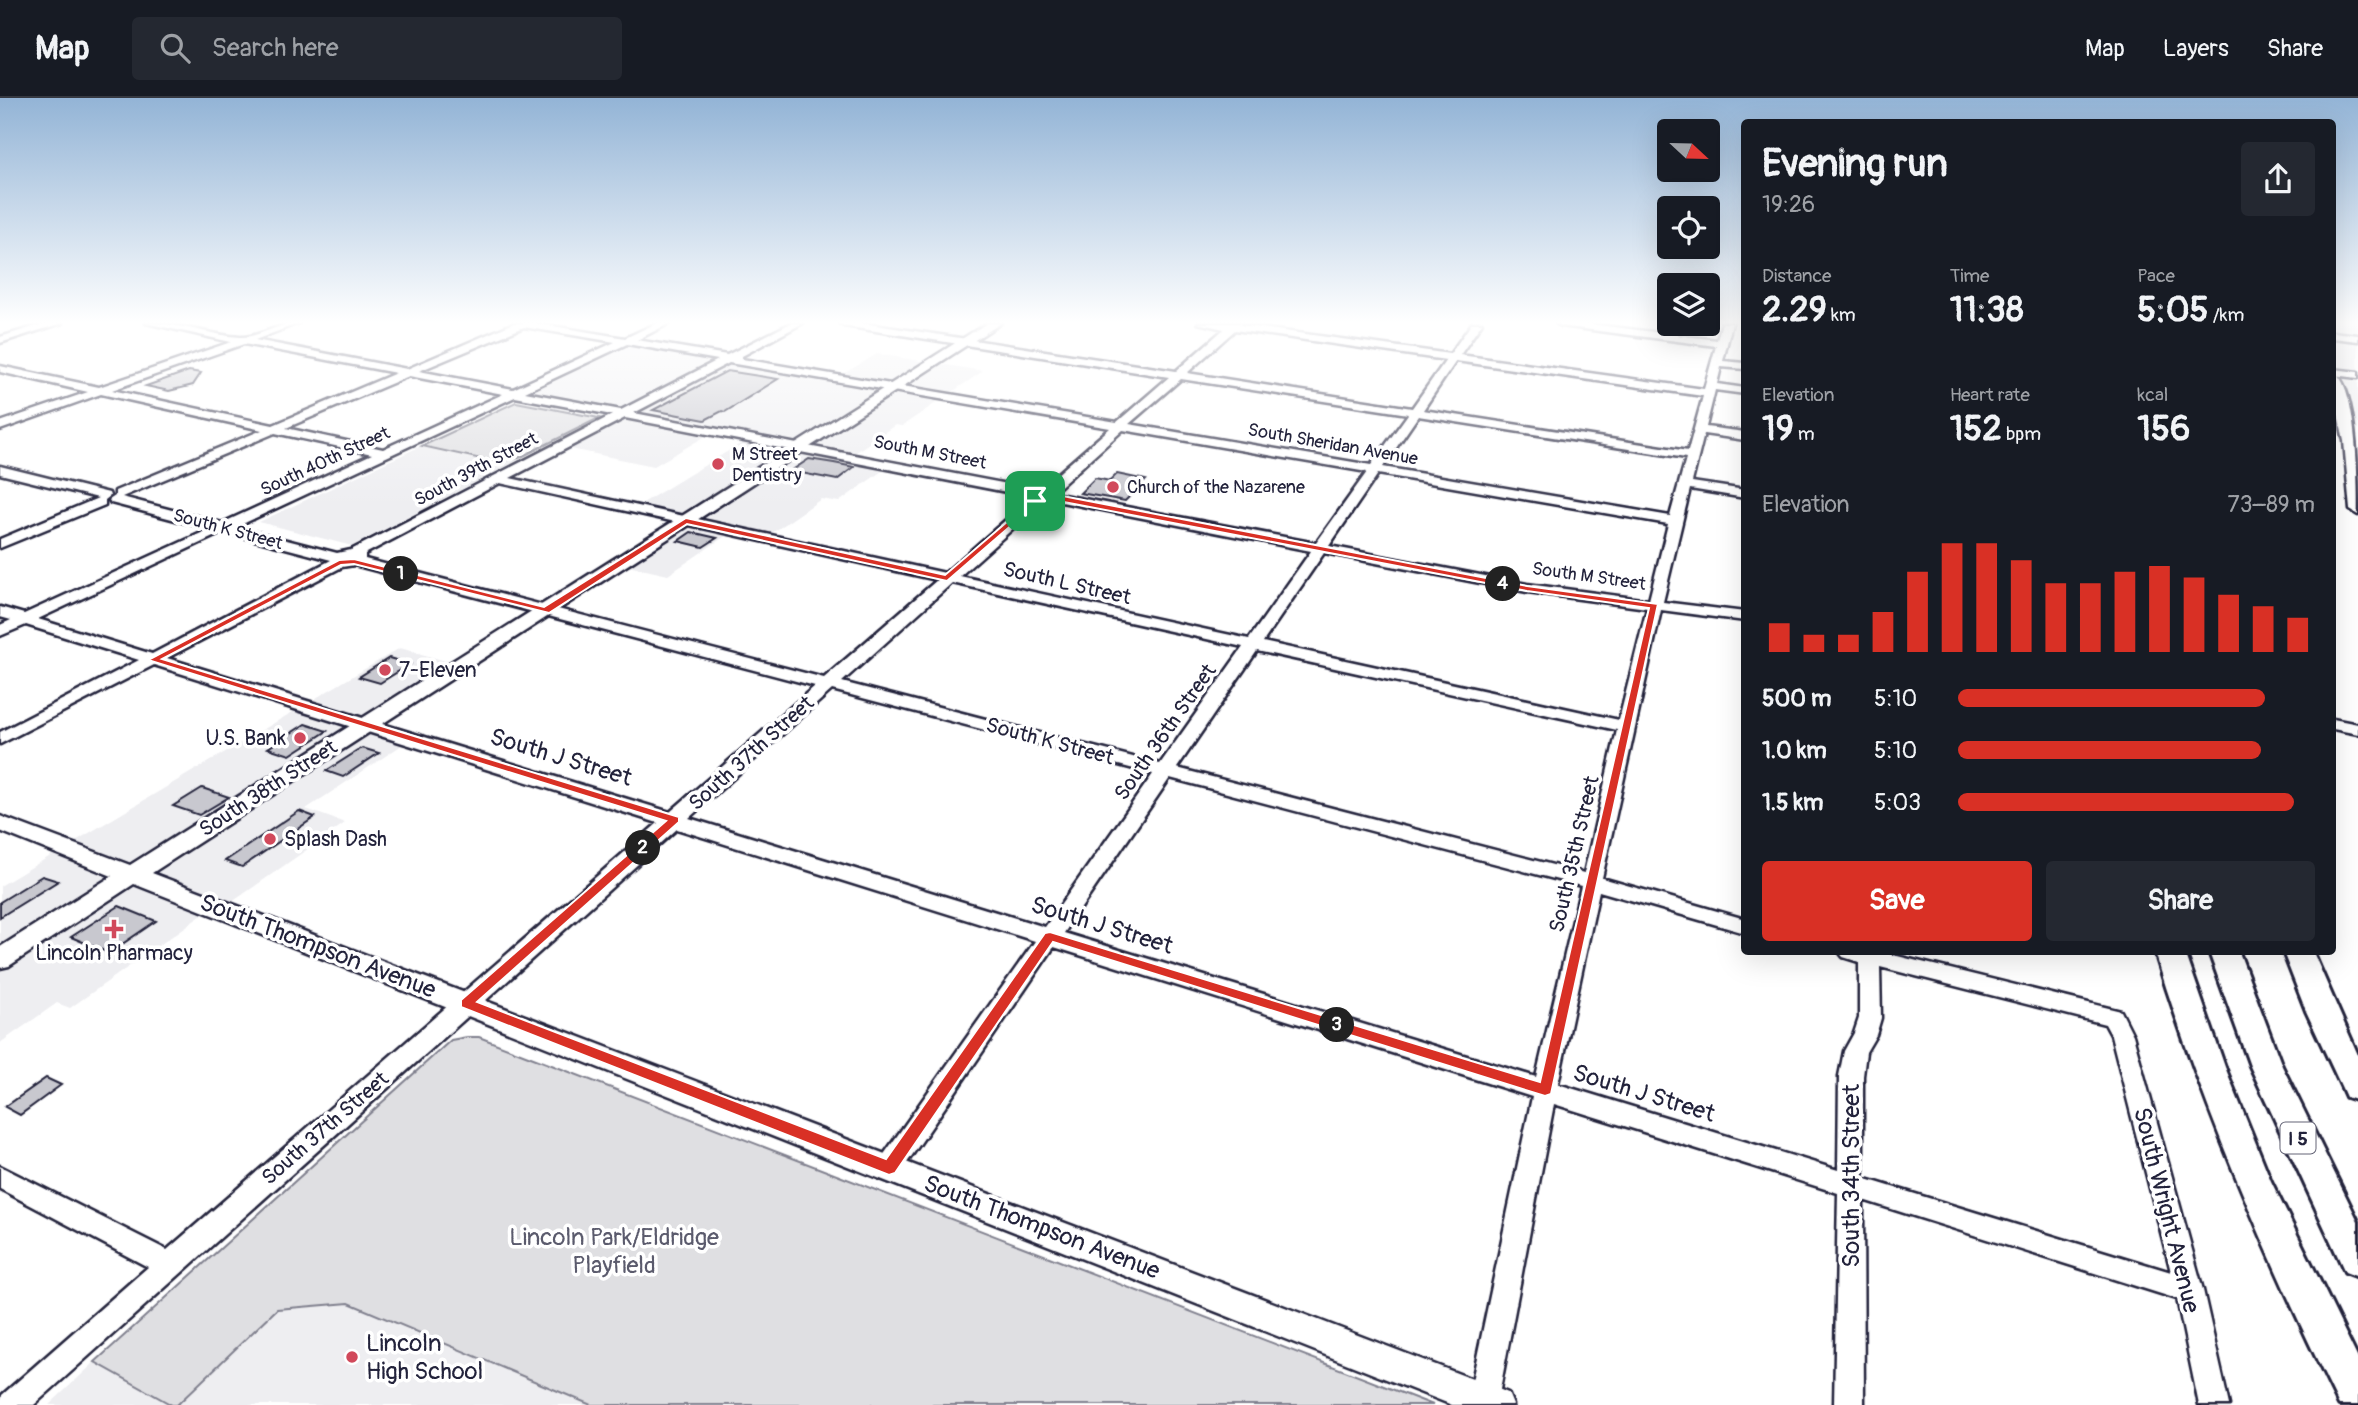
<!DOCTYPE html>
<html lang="en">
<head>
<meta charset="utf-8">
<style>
	:root { --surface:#171b24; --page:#242831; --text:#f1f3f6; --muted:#9ea1a6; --line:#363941; --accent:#d93025 }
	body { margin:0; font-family:Pangolin,sans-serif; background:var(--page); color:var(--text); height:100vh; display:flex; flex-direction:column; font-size:26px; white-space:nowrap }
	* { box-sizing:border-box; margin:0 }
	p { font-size:23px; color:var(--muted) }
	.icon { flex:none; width:38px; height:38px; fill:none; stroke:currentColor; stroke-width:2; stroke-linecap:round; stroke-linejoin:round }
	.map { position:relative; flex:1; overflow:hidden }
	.details { position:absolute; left:1741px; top:21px; width:595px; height:836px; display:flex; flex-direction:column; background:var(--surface); border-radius:7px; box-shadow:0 7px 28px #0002 }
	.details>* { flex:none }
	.needle { width:46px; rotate:112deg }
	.tools { position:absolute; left:1657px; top:21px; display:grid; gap:14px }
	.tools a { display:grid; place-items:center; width:63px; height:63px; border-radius:7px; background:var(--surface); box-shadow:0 7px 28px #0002; font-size:35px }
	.pin { position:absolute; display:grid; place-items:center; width:60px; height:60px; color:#fff; margin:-30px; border-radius:14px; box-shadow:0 4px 10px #0006 }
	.km { position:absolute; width:35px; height:35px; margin:-18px; border-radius:50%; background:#222; color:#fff; font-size:19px; line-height:35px; text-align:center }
	.round { display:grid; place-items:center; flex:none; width:74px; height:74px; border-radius:7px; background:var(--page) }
	.summary { display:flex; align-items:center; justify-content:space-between; height:119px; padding:0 21px }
	h1 { font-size:38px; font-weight:800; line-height:52px }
	.metrics { display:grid; grid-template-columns:repeat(3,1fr); gap:10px; height:119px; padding:7px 21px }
	.metrics div { display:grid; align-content:center }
	.metrics b { font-size:35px; font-weight:800 }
	.metrics small { font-size:19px; font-weight:400 }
	.metrics p { font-size:19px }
	.chart { height:196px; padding:14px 21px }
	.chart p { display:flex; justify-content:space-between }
	.chart svg { width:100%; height:126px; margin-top:7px; stroke:var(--accent); stroke-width:6 }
	.primary-button { display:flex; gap:14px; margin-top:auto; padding:14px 21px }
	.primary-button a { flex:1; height:80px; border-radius:7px; background:var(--accent); color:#fff; font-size:28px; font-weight:800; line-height:80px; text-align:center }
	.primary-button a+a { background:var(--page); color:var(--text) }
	ul { padding:0 21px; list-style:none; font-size:23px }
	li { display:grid; grid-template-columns:112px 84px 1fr; align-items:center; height:52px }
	li i { height:18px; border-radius:9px; background:var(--accent) }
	header { display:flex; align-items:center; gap:42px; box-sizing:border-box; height:98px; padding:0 35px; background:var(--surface); border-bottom:2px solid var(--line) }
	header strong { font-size:33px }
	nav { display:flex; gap:38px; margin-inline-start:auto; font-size:24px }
	.search { width:490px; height:63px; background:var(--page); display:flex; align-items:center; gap:18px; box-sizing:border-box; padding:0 24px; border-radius:7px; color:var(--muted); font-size:26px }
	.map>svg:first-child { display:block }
	.built { fill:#eeeef1 }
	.green { fill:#dfdfe2; stroke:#80808e; stroke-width:2 }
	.building { fill:#c8c8cf; stroke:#22223b; stroke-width:2 }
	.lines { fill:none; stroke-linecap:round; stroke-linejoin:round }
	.minor-casing { stroke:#22223b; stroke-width:5 }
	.major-casing { stroke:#22223b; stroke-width:5 }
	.highway-casing { stroke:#22223b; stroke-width:6 }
	.minor { fill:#fff; fill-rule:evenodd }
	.major { fill:#fff; fill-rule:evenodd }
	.highway { fill:#fff; fill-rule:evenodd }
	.route { fill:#d93025; stroke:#fff; stroke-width:2; fill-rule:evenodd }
	.poi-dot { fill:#d1495b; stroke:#fff; stroke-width:2.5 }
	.labels { text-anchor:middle; stroke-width:7; stroke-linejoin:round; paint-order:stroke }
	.far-street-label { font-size:18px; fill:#22223b; stroke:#fff }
	.far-poi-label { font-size:18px; fill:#22223b; stroke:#fff; text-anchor:start }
	.shield { fill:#fff; stroke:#646476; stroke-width:2 }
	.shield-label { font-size:19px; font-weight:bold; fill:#22223b }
	.street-label { font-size:21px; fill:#22223b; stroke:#fff }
	.poi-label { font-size:21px; fill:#22223b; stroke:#fff; text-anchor:start }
	.near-street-label { font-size:24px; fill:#22223b; stroke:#fff }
	.near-park-label { font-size:24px; fill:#5b5b6d; stroke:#fff }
	.near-poi-label { font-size:24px; fill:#22223b; stroke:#fff; text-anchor:start }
</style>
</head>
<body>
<header>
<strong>Map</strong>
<div class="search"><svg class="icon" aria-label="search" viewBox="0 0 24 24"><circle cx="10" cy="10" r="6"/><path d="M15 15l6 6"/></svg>Search here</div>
<nav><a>Map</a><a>Layers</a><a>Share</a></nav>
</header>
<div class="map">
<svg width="2358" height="1307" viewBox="0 0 2358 1307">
	<rect width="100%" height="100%" fill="#fff"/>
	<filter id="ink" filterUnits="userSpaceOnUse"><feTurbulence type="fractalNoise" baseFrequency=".0143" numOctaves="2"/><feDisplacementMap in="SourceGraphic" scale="14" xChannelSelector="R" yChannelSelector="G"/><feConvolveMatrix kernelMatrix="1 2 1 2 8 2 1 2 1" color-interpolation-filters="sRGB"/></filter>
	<g filter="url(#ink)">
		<g class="built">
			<polygon points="2333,225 2358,225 2358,366 2333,254"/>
			<polygon points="626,243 838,279 877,256 983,273 902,328 895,327 849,359 889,368 839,404 821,401 765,440 733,433 668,477 619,466 685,423 633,411 748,341 713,334 654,368 561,349 622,317 514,294"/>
			<polygon points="517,303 599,320 352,448 259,424"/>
			<polygon points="400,550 460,567 367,627 411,641 306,711 345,725 222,811 215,808 70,910 57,905 0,945 0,788"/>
			<polygon points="349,1205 591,1307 177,1307 277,1211"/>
			<polygon points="95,1264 95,1265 172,1307 49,1307"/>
		</g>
		<g class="green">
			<polygon points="516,304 599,320 519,360 492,363 493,359 490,363 422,348"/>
			<polygon points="467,939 479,939 1433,1307 591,1307 349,1205 277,1211 177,1307 172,1307 95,1264 451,942"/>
		</g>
		<g class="building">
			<polygon points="189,273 201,275 193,287 169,293 146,288"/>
			<polygon points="727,273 778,281 725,314 722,313 705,322 653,312"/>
			<polygon points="809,361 834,365 854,369 837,382 791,373"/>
			<polygon points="1117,376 1146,382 1125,403 1080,395 1095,380 1110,383"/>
			<polygon points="691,434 717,440 703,449 678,443"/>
			<polygon points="389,560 410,566 380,585 359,579"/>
			<polygon points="305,626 327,633 290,657 268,650"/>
			<polygon points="362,650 379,655 343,679 326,673"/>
			<polygon points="202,690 229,699 199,717 173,708"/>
			<polygon points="299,713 315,719 242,769 225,763"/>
			<polygon points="42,778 58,783 0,819 0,804"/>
			<polygon points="119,808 156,823 109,855 71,839"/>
			<polygon points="46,980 61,987 20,1017 5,1009"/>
		</g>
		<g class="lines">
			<g class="minor-casing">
				<g id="minor">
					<polygon points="47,225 62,225 0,245 0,239"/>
					<path d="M 146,225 C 178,224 208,237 240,239 C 258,240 278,225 299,225 L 255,242 L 407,271 L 514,225 L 535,225 L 625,240 L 657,225 L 670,225 L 637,242 L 727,257 L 791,225 L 803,225 L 742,258 L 742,261 L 1117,324 L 1169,279 L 844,228 L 839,225 L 862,225 L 1176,273 L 1224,231 L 1198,225 L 1242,225 L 1240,227 L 1450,256 L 1472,225 L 1482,225 L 1460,257 L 1704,291 L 1716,248 L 1561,228 L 1556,225 L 1582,225 L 1717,242 L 1722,225 L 1732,225 L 1723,263 L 1745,265 L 1745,271 L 1721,269 L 1717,286 L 1745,290 L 1745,296 L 1715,292 L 1706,329 L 1745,334 L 1745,342 L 1704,336 L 1692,384 L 1745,392 L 1745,400 L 1690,391 L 1663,504 L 1745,514 L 1745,523 L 1661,512 L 1602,780 L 1745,821 L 1745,835 L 1599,793 L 1558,986 L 1838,1072 L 1839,978 L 1844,953 L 1854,935 L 1859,920 L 1859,864 L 1843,859 L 1839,854 L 1881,854 L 2121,913 L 2133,937 L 2203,1192 L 2229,1307 L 2199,1307 L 2177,1201 L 1863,1102 L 1864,1307 L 1834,1307 L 1838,1095 L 1554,1006 L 1498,1302 L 1495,1307 L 1471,1307 L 1468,1302 L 1532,999 L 1054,849 L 898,1078 L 889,1081 L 880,1078 L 877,1070 L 880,1062 L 1035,843 L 677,731 L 34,1307 L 0,1307 L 2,1297 L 148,1169 L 0,1091 L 0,1068 L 167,1152 L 658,725 L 154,567 L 0,646 L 0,634 L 139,562 L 26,527 L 0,538 L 0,527 L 11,522 L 0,519 L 0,509 L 24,516 L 210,431 L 111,405 L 109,402 L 115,398 L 115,393 L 262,332 L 101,296 L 0,332 L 0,324 L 88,294 L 0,274 L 0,268 L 99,289 L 231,244 ZM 524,229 L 615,244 L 513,291 L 419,273 ZM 1235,232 L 1446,262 L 1412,310 L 1187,275 ZM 244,246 L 396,275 L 273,327 L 112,292 ZM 627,246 L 718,262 L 621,312 L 525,294 ZM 1456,263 L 1703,298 L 1688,353 L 1423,312 ZM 729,265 L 1110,330 L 1039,392 L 634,315 ZM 409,278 L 503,296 L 383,351 L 286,330 ZM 1181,281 L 1408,316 L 1371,367 L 1129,326 ZM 515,299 L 612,317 L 351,452 L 337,455 L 236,429 ZM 1418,318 L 1686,360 L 1670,418 L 1383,369 ZM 625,320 L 1032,399 L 945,475 L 510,380 ZM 1123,332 L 1367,374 L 1316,445 L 1053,395 ZM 275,335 L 372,356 L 222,425 L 122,399 ZM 1378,376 L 1668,426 L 1649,502 L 1527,486 L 1329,448 ZM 500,385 L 937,482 L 824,580 L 365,461 L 365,456 ZM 1046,401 L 1311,453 L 1249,541 L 960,478 ZM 224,434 L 331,462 L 152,556 L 38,521 ZM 1324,455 L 1527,494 L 1647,510 L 1619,622 L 1263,544 ZM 354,467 L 815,588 L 670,714 L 167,560 L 342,469 ZM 952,485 L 1243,549 L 1160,666 L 842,584 ZM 1257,553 L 1617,632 L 1584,775 L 1177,670 ZM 832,592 L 1153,676 L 1045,829 L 689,720 ZM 1170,680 L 1581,788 L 1536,979 L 1064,835 ZM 1880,869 L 2105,926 L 2111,937 L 2171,1174 L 1863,1080 L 1863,978 L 1866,954 L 1876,937 L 1881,920 Z"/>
					<polygon points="2333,234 2358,237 2358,243 2333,240"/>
					<polygon points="2333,271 2358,274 2358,280 2333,277"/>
					<polygon points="0,368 109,395 110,398 105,402 105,407 0,450 0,441 98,400 0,376"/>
					<polygon points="2333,621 2358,626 2358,636 2333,631"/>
				</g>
			</g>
			<g class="major-casing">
				<g id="major">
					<polygon points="987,225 1001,225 152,775 1496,1290 1508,1295 1513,1307 1452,1307 134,786 9,868 0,870 0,849 112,778 0,733 0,718 130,767"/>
					<path d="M 2333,274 C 2358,284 2358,391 2358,417 L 2350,412 L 2344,343 L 2333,294 Z"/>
				</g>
			</g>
			<g class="highway-casing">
				<g id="highway">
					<path d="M 2155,854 L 2185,854 L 2225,969 L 2271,1083 L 2358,1261 L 2358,1307 L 2339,1307 C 2267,1160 2203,1011 2155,854 Z"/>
					<polygon points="2209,854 2239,854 2282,968 2358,1123 2358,1179 2345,1174 2250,968"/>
					<polygon points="2283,854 2313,854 2358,957 2358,1003 2346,999 2342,990 2306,913"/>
				</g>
			</g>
			<use href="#minor" class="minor"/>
			<use href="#major" class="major"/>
			<use href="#highway" class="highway"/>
		</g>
	</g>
	<linearGradient id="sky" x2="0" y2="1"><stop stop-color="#93b4d6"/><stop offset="0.55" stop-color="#fff"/><stop offset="1" stop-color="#fff" stop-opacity="0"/></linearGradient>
	<rect width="2358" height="408" fill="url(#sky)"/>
	<path class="route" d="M 1042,394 L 1527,488 L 1658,506 L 1551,996 L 1545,998 L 1053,844 L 895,1075 L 889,1077 L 461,909 L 461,902 L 666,723 L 148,562 L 339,462 L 354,461 L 544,509 L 686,420 L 945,477 ZM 1043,400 L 1527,493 L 1649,510 L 1540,984 L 1050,834 L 1045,835 L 886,1061 L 477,904 L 679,724 L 679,719 L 162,561 L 341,467 L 354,466 L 549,515 L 687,426 L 947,483 Z"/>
	<g class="poi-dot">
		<circle cx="718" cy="366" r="7"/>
		<circle cx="1113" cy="389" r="7"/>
		<circle cx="385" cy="572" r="7"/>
		<circle cx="300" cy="640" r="7"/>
		<circle cx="270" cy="741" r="7"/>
		<path d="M110.5 820.5h7v7h7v7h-7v7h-7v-7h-7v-7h7z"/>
		<circle cx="352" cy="1259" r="7"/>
	</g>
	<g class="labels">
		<g class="far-street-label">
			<text transform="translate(1333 346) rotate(10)" y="6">South Sheridan Avenue</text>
			<text transform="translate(930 354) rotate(11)" y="6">South M Street</text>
			<text transform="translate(325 363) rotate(-25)" y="6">South 40th Street</text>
			<text transform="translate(476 371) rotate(-28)" y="6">South 39th Street</text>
			<text transform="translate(228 431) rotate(15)" y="6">South K Street</text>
			<text transform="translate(1589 478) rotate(8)" y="6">South M Street</text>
		</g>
		<g class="far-poi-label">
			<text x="732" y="362">M Street<tspan x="732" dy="21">Dentistry</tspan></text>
			<text x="1127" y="395">Church of the Nazarene</text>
		</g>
		<rect class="shield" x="2280.5" y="1024.5" width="35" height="31" rx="5"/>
		<g class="shield-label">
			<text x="2298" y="1047">I 5</text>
		</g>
		<g class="street-label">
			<text transform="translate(1067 485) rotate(13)" y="7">South L Street</text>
			<text transform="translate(1165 634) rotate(-55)" y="7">South 36th Street</text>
			<text transform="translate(1050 643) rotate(15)" y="7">South K Street</text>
			<text transform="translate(751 655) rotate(-42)" y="7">South 37th Street</text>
			<text transform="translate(268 690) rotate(-33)" y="7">South 38th Street</text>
			<text transform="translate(1574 756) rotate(-77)" y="7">South 35th Street</text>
			<text transform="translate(325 1030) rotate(-41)" y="7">South 37th Street</text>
		</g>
		<g class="poi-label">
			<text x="399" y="579">7-Eleven</text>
			<text x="286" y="647" text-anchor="end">U.S. Bank</text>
			<text x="284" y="748">Splash Dash</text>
			<text x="114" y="862" text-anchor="middle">Lincoln Pharmacy</text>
		</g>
		<g class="near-street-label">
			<text transform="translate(561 659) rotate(17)" y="8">South J Street</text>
			<text transform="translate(1102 827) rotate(17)" y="8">South J Street</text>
			<text transform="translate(318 848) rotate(21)" y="8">South Thompson Avenue</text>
			<text transform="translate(1644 995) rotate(17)" y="8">South J Street</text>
			<text transform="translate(1851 1078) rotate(-90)" y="8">South 34th Street</text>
			<text transform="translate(2167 1112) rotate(76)" y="8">South Wright Avenue</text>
			<text transform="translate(1042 1129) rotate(21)" y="8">South Thompson Avenue</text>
		</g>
		<g class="near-park-label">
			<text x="614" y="1147">Lincoln Park/Eldridge<tspan x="614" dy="28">Playfield</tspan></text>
		</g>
		<g class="near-poi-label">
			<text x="366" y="1253">Lincoln<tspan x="366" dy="28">High School</tspan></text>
		</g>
	</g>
</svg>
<div class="tools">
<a><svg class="needle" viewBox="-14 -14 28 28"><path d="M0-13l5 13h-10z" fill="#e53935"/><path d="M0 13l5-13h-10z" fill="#9ea1a6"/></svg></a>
<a><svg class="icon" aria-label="locate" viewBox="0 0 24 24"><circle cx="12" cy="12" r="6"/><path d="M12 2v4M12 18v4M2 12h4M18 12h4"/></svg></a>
<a><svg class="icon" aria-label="layers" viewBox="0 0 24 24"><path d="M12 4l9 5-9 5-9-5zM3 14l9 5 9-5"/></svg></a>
</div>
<div class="pin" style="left:1035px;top:403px;background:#1e9e55"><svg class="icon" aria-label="arrive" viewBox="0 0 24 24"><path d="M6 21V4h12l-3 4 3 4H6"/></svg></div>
<b class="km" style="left:401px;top:476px">1</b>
<b class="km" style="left:643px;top:750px">2</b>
<b class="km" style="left:1337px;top:927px">3</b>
<b class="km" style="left:1503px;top:486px">4</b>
<section class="details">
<div class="summary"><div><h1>Evening run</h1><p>19:26</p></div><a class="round"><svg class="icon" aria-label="share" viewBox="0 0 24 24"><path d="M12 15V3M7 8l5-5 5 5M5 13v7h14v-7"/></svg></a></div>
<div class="metrics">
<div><p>Distance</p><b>2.29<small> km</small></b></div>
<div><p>Time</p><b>11:38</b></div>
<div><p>Pace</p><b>5:05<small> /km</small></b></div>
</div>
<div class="metrics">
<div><p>Elevation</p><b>19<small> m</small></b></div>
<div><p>Heart rate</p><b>152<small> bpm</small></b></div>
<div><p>kcal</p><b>156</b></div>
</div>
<div class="chart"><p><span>Elevation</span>73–89 m</p>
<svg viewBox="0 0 160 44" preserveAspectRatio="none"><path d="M5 44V34M15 44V38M25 44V38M35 44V30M45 44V16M55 44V6M65 44V6M75 44V12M85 44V20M95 44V20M105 44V16M115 44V14M125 44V18M135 44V24M145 44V28M155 44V32"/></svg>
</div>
<ul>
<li><b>500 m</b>5:10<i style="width:86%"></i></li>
<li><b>1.0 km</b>5:10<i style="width:85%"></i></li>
<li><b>1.5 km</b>5:03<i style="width:94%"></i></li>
</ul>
<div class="primary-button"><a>Save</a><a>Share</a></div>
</section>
</div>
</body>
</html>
